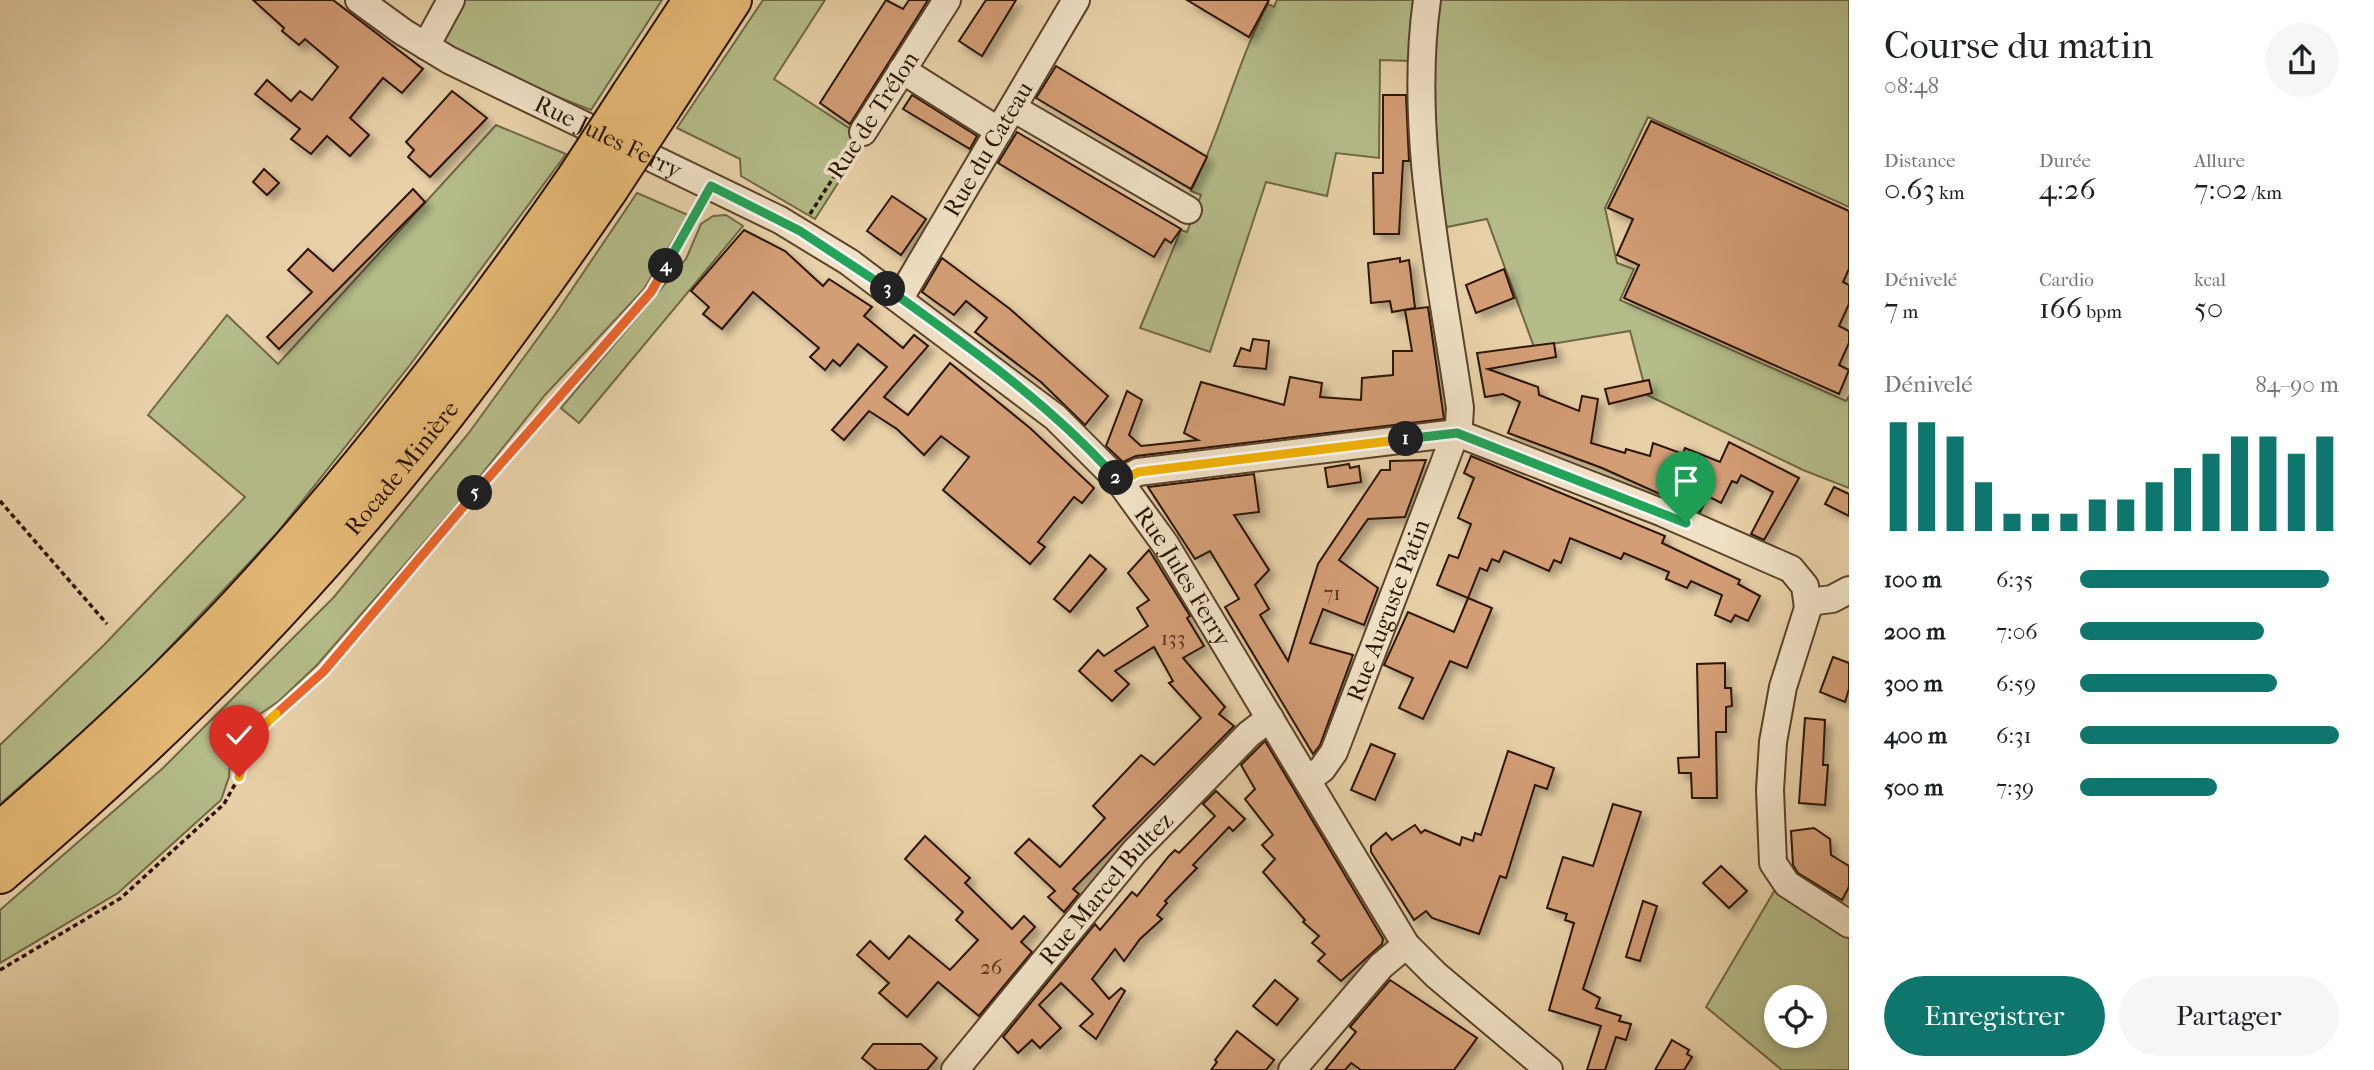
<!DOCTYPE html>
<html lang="fr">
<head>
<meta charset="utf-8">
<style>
	:root { --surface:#fff; --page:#f6f6f6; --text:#202124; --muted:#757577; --accent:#0f766e }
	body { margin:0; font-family:"IM FELL French Canon",serif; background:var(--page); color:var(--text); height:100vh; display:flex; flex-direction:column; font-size:26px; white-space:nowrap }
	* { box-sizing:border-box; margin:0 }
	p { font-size:23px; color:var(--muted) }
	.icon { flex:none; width:38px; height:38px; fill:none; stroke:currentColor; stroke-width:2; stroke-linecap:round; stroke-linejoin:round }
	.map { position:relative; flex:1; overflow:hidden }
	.side { display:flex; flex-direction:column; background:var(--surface); width:525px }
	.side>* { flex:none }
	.controls { position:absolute; left:1764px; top:985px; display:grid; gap:14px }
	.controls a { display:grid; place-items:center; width:63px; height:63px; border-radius:50%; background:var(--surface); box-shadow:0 4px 10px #0003; font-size:35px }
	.pin { position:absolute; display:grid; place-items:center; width:60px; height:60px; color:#fff; margin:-72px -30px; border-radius:50% 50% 50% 0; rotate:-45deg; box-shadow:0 0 7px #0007 }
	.pin .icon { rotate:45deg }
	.km { position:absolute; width:35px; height:35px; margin:-18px; border-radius:50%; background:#222; color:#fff; font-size:19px; line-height:35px; text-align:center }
	.round { display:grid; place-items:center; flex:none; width:74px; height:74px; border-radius:37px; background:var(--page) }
	.summary { display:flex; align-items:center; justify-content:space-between; height:119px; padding:0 35px }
	h1 { font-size:38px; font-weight:600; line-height:52px }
	.stats { display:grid; grid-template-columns:repeat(3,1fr); gap:10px; height:119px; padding:7px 35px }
	.stats div { display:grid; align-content:center }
	.stats b { font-size:30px; font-weight:600 }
	.stats small { font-size:19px; font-weight:400 }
	.stats p { font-size:19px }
	.chart { height:196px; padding:14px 35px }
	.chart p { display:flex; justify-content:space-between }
	.chart svg { width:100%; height:126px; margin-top:7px; stroke:var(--accent); stroke-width:6 }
	.cta { display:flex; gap:14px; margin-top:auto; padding:14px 35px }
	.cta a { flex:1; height:80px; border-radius:42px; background:var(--accent); color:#fff; font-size:28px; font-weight:600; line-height:80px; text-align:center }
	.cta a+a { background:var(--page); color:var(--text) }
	ul { padding:0 35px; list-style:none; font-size:23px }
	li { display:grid; grid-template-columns:112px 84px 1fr; align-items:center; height:52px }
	li i { height:18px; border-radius:9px; background:var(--accent) }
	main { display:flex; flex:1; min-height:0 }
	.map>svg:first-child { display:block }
	.green { fill:#b4bc89; stroke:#706844; stroke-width:2; fill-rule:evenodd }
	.building { fill:#d39d75; stroke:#2b1300; stroke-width:2; filter:url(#shadow) }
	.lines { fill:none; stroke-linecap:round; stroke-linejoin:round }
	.minor-casing { stroke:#5a422a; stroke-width:30 }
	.highway-casing { stroke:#2b1300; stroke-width:42 }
	.path { stroke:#2b1300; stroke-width:3.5; stroke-dasharray:5 3.5; stroke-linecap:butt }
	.minor { stroke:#f0e1c6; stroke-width:26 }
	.highway { stroke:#e4b874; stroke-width:38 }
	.highway-bridge-casing { stroke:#2b1300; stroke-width:42; stroke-linecap:butt }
	.highway-bridge { stroke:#e4b874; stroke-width:38 }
	.split-1-casing { stroke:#fff; stroke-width:14 }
	.split-2-casing { stroke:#fff; stroke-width:14 }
	.split-3-casing { stroke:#fff; stroke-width:14 }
	.split-4-casing { stroke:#fff; stroke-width:14 }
	.split-5-casing { stroke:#fff; stroke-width:14 }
	.split-6-casing { stroke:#fff; stroke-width:14 }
	.split-7-casing { stroke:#fff; stroke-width:14 }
	.split-1 { stroke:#22a559; stroke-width:9 }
	.split-2 { stroke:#f5b400; stroke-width:9 }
	.split-3 { stroke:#22a559; stroke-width:9 }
	.split-4 { stroke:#22a559; stroke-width:9 }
	.split-5 { stroke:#f0652b; stroke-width:9 }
	.split-6 { stroke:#f0652b; stroke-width:9 }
	.split-7 { stroke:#f5b400; stroke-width:9 }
	.labels { text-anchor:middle; stroke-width:7; stroke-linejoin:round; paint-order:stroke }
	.number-label { font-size:21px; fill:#55361d }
	.street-label { font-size:24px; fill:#2b1300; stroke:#f0e1c6 }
</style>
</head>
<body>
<main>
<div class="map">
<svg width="1849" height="1070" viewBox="0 0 1849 1070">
	<defs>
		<filter id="shadow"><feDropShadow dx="6" dy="6" stdDeviation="3.5" flood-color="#0004"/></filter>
	</defs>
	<rect width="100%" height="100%" fill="#e8d1a8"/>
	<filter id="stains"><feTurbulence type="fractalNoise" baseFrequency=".00286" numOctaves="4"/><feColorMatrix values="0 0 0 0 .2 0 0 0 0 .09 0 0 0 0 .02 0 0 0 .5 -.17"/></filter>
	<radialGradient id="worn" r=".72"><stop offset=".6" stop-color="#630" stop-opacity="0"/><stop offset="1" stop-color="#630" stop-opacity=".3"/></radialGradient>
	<g class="green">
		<polygon points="465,0 662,0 591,110 517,81 442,43"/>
		<polygon points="763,0 825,0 774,79 866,139 815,219 741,176 740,159 677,128"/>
		<path d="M 1277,0 L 1414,0 L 1410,61 L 1380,60 L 1379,158 L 1336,153 L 1327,196 L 1266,182 L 1210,352 L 1140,328 L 1181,230 L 1187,232 L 1201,195 L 1191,191 C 1222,130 1236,63 1268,4 L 1274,7 Z"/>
		<polygon points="1433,0 1849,0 1849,207 1648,117 1605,208 1617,263 1634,269 1620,300 1846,401 1849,396 1849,488 1803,470 1647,395 1630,331 1534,347 1487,219 1447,227 1437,203 1431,27"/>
		<polygon points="496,125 566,154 410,365 277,533 123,697 0,804 0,745 104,645 245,497 148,415 227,315 278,364"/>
		<polygon points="637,193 688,215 644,289 545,395 461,500 317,665 279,701 241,727 231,751 229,777 221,800 118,893 0,963 0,910 163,768 334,597 468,434 554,316"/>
		<polygon points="726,215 743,226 579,423 561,408 686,259 701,224 713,216"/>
		<path d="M 1776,888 L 1849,937 L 1849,1070 L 1782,1070 L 1706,1007 ZM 1776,998 L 1815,998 L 1815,1036 L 1776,1036 Z"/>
	</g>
	<g class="building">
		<polygon points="253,0 333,0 423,69 402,93 383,78 350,118 369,135 350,156 327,136 311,154 291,139 300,129 255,94 267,80 291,101 300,91 312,100 338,67 305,39 299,45 282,31 284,28"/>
		<polygon points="886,0 903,9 909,0 928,0 850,124 820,103"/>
		<polygon points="986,0 1016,0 982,56 959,41"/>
		<polygon points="1187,0 1269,0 1249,37"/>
		<polygon points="1056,66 1207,157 1191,189 1036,98"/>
		<polygon points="452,91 487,118 430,177 408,157 414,150 406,142"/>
		<polygon points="912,95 977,136 970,149 903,109"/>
		<polygon points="1383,95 1406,95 1409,161 1403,161 1399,234 1374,234 1373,173 1383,173"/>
		<polygon points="1651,121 1849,211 1849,269 1843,282 1849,285 1849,304 1839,326 1849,331 1849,343 1839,365 1849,370 1839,394 1624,298 1639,265 1617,255 1633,219 1608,208"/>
		<polygon points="1017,132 1096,179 1181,229 1171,243 1165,239 1154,257 998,163"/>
		<polygon points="264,169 279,183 267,195 253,182"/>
		<polygon points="413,189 425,202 279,349 267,337 312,292 288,270 308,249 333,271"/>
		<polygon points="892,196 926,219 901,255 867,231"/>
		<polygon points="744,230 785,251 823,286 829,279 872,307 864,316 903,348 914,335 928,346 884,397 908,415 950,363 1030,428 1094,488 1082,503 1074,497 1038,542 1045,547 1030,564 943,490 969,457 941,436 924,455 897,429 869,411 844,440 832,430 887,367 858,344 840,366 833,360 825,370 810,357 819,348 753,292 722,329 703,314 709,307 691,291"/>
		<polygon points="942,258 1010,309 1108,396 1085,425 1041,382 975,332 987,318 966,301 954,315 922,292"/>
		<polygon points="1400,258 1400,262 1409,260 1415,308 1392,312 1390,301 1371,303 1368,263"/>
		<polygon points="1504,269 1514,298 1476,313 1466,285"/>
		<polygon points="1428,307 1444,419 1136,456 1123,462 1106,446 1127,391 1142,400 1129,435 1141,446 1198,440 1184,433 1201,382 1284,405 1290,377 1322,383 1320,397 1361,400 1362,378 1393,375 1393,351 1412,351 1405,310"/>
		<polygon points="1253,339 1269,341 1266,369 1234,366 1241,348 1250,351"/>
		<polygon points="1554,343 1556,357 1488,369 1538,387 1539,395 1579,411 1582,396 1598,399 1591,443 1625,453 1626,449 1650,456 1653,443 1683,454 1685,448 1720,462 1729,442 1799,478 1764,540 1751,534 1773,492 1741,475 1737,483 1732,481 1721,503 1708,496 1700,512 1602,468 1508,433 1520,402 1503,394 1485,397 1477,353"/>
		<polygon points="1649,380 1652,393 1609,404 1605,389"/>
		<polygon points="1471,456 1665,536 1662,543 1740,580 1738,584 1760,596 1748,621 1735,615 1731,622 1715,615 1722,595 1691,581 1687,588 1666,579 1669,572 1624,553 1621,559 1570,538 1561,563 1554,560 1549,571 1504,551 1499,562 1492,559 1487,571 1480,568 1468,598 1437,585 1449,555 1458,558 1471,524 1458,518 1474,478 1464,473"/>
		<polygon points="1426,460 1405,517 1368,519 1339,560 1378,588 1364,625 1323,609 1310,643 1353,655 1320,745 1313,754 1225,607 1239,599 1210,551 1195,559 1148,487 1254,474 1259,512 1234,515 1269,570 1255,585 1269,609 1260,615 1288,661 1318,564 1381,470 1390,470 1390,461"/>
		<polygon points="1349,464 1350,468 1359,466 1361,482 1328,487 1325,468"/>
		<polygon points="1834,487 1849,494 1849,516 1825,504"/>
		<polygon points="1149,550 1190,616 1187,618 1204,646 1183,658 1225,707 1219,714 1234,726 1073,889 1079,894 1064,912 1048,897 1055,891 1015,853 1029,839 1060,867 1105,818 1093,806 1141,755 1154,765 1201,718 1169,683 1173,681 1154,647 1115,671 1129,684 1112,701 1079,671 1098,650 1104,656 1148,626 1137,608 1149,600 1128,573"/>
		<polygon points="1090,555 1106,569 1070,612 1054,599"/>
		<polygon points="1468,598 1492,608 1467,668 1450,661 1423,719 1399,708 1413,678 1384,665 1408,612 1454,632"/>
		<polygon points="1833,657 1849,663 1849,689 1845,702 1820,692"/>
		<polygon points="1725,663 1725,688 1731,688 1732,706 1726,707 1726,732 1716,732 1717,798 1692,798 1691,773 1679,773 1678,758 1699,757 1697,664"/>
		<polygon points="1805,718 1825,720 1823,765 1828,765 1825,805 1799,803"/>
		<polygon points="1265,741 1383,939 1382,944 1341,981 1318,961 1325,954 1312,943 1319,936 1303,922 1305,920 1263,872 1275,859 1262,845 1273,835 1245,799 1255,789 1241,765"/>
		<polygon points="1371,744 1395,754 1375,800 1351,790"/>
		<polygon points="1508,751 1554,768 1547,789 1535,785 1506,878 1500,876 1479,934 1432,918 1426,911 1414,920 1371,852 1371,846 1386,833 1392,840 1415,825 1421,833 1425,830 1460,845 1462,837 1473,841 1475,833 1481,835"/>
		<polygon points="1216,791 1245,819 1233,831 1229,827 1193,865 1197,868 1165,901 1167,903 1157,915 1162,919 1140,939 1124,961 1115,949 1092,979 1109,999 1121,988 1125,991 1096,1039 1080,1026 1093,1014 1061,983 1039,1005 1061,1028 1040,1048 1032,1040 1018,1053 1003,1037 1095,924 1100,930 1132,892 1137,896 1169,856 1175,850 1179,853 1215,816 1203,804"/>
		<polygon points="1613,804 1641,812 1583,989 1600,998 1596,1008 1621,1016 1619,1021 1631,1024 1626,1040 1616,1037 1605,1070 1587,1070 1601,1026 1549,1010 1574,923 1565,920 1567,914 1547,908 1563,857 1593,866"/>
		<polygon points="1814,828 1830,839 1831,855 1849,866 1849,887 1842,900 1798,873 1793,865 1791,831"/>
		<polygon points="925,836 970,878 965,883 1012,929 1024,916 1035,927 1021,942 1032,952 979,1016 938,982 907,1017 879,993 889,983 857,955 870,941 889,959 909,936 950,970 978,940 956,920 963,912 905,859"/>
		<polygon points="1721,866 1747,891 1729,908 1703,883"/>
		<polygon points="1643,901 1657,906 1640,961 1626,957"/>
		<polygon points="1275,980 1298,999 1277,1025 1253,1006"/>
		<polygon points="1390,980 1477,1038 1454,1070 1361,1070 1351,1063 1345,1070 1325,1070 1356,1032 1350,1027"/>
		<polygon points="1237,1031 1274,1060 1266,1070 1211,1070 1217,1062 1215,1060"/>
		<polygon points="1672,1040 1689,1050 1687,1054 1692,1057 1684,1070 1655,1070"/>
		<polygon points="873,1044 921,1044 937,1058 927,1070 877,1070 862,1058"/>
	</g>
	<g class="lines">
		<g class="minor-casing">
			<g id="minor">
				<path id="s1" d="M 359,0 L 403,32 L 449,60 L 780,220 L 849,262 L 1055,417 L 1120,482 L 1165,544 L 1406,945 L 1436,975 L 1549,1070"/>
				<polyline points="426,46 451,0"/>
				<polyline points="902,70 999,131"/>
				<polyline points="1013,108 1188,210"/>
				<polyline points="863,132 947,0"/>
				<path id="s2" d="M 900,298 L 1076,0"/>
				<polyline points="1120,482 1138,472 1457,433 1663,513 1791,569 1805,586 1808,608 1783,687 1773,742 1770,790 1773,863 1787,884 1849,924"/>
				<polyline points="1809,602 1832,599 1849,590"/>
				<path id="s3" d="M 1307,780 L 1322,769 L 1334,752 L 1459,424 L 1460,408 C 1441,276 1408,132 1427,0"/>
				<path id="s4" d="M 955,1070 L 1134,852 L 1249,734 L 1270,718"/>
				<polyline points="1292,1070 1381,966 1406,945"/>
			</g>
		</g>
		<g class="highway-casing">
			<g id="highway">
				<polyline points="631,94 693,0"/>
				<polyline points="661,109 732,0"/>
				<path d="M 0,832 C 88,755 175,676 253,590 C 372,460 477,321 577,177"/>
				<path id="s5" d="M 0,874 C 106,784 209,688 303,584 C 415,461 514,327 608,190"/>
			</g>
		</g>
		<g class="path">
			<polyline points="810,214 851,150"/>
			<polyline points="0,501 107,624"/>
			<polyline points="0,970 121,898 224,804 239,777 245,752 259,729 323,672 651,292 701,205"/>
		</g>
		<use href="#minor" class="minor"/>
		<use href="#highway" class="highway"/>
		<g class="highway-bridge-casing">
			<g id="highway-bridge">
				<polyline points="577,177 631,94"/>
				<polyline points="608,190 661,109"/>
			</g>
		</g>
		<use href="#highway-bridge" class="highway-bridge"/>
	</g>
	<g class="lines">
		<g class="split-1-casing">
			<polyline id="split-1" points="1406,439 1457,433 1686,523"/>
		</g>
		<g class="split-2-casing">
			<polyline id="split-2" points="1116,478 1120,482 1138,472 1406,439"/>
		</g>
		<g class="split-3-casing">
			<path id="split-3" d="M 888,289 C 968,346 1051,405 1116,478"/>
		</g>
		<g class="split-4-casing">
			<polyline id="split-4" points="666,266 711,186 800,231 888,289"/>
		</g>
		<g class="split-5-casing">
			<polyline id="split-5" points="475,493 651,292 666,266"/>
		</g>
		<g class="split-6-casing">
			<polyline id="split-6" points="276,714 323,672 475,493"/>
		</g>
		<g class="split-7-casing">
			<path id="split-7" d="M 239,777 C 245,749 255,732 276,714"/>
		</g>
		<use href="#split-1" class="split-1"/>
		<use href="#split-2" class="split-2"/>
		<use href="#split-3" class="split-3"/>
		<use href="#split-4" class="split-4"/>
		<use href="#split-5" class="split-5"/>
		<use href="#split-6" class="split-6"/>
		<use href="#split-7" class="split-7"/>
	</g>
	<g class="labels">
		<g class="number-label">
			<text x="1332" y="600">71</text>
			<text x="1173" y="645">133</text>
			<text x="991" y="974">26</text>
		</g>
		<g class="street-label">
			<text transform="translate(873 115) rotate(-57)" y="8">Rue de Trélon</text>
			<text dy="8" stroke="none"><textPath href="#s1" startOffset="285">Rue Jules Ferry</textPath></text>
			<text dy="8" stroke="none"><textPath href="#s2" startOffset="173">Rue du Cateau</textPath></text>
			<text dy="8" stroke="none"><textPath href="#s5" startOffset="572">Rocade Minière</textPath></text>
			<text dy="8" stroke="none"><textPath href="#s1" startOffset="1020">Rue Jules Ferry</textPath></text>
			<text dy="8" stroke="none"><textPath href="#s3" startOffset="191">Rue Auguste Patin</textPath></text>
			<text dy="8" stroke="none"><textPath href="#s4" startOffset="236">Rue Marcel Bultez</textPath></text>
		</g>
	</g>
	<rect width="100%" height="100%" filter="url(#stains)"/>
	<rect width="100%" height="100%" fill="url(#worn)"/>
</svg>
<div class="controls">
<a><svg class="icon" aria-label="locate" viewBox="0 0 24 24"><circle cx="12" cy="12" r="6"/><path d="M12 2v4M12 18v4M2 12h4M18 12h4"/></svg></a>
</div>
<div class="pin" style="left:1686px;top:523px;background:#1e9e55"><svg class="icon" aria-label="arrive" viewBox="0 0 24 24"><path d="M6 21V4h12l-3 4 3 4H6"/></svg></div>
<div class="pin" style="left:239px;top:777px;background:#d93025"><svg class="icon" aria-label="check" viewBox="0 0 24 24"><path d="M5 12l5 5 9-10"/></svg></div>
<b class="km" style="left:1406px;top:439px">1</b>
<b class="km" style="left:1116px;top:478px">2</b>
<b class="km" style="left:888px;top:289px">3</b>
<b class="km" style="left:666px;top:266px">4</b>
<b class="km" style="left:475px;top:493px">5</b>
</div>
<section class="side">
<div class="summary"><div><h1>Course du matin</h1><p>08:48</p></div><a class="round"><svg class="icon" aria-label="share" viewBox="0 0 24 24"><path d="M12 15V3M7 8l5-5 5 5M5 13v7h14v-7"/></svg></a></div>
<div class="stats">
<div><p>Distance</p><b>0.63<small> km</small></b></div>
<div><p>Durée</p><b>4:26</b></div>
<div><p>Allure</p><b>7:02<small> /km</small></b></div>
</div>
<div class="stats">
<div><p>Dénivelé</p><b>7<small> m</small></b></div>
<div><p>Cardio</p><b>166<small> bpm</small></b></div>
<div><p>kcal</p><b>50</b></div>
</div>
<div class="chart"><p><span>Dénivelé</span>84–90 m</p>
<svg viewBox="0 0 160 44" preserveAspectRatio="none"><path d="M5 44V6M15 44V6M25 44V11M35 44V27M45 44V38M55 44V38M65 44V38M75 44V33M85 44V33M95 44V27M105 44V22M115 44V17M125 44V11M135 44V11M145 44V17M155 44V11"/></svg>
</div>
<ul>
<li><b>100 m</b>6:35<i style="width:96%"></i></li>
<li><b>200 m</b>7:06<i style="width:71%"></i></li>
<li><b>300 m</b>6:59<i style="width:76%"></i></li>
<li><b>400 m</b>6:31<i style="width:100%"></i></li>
<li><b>500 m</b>7:39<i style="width:53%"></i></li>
</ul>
<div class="cta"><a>Enregistrer</a><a>Partager</a></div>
</section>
</main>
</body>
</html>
